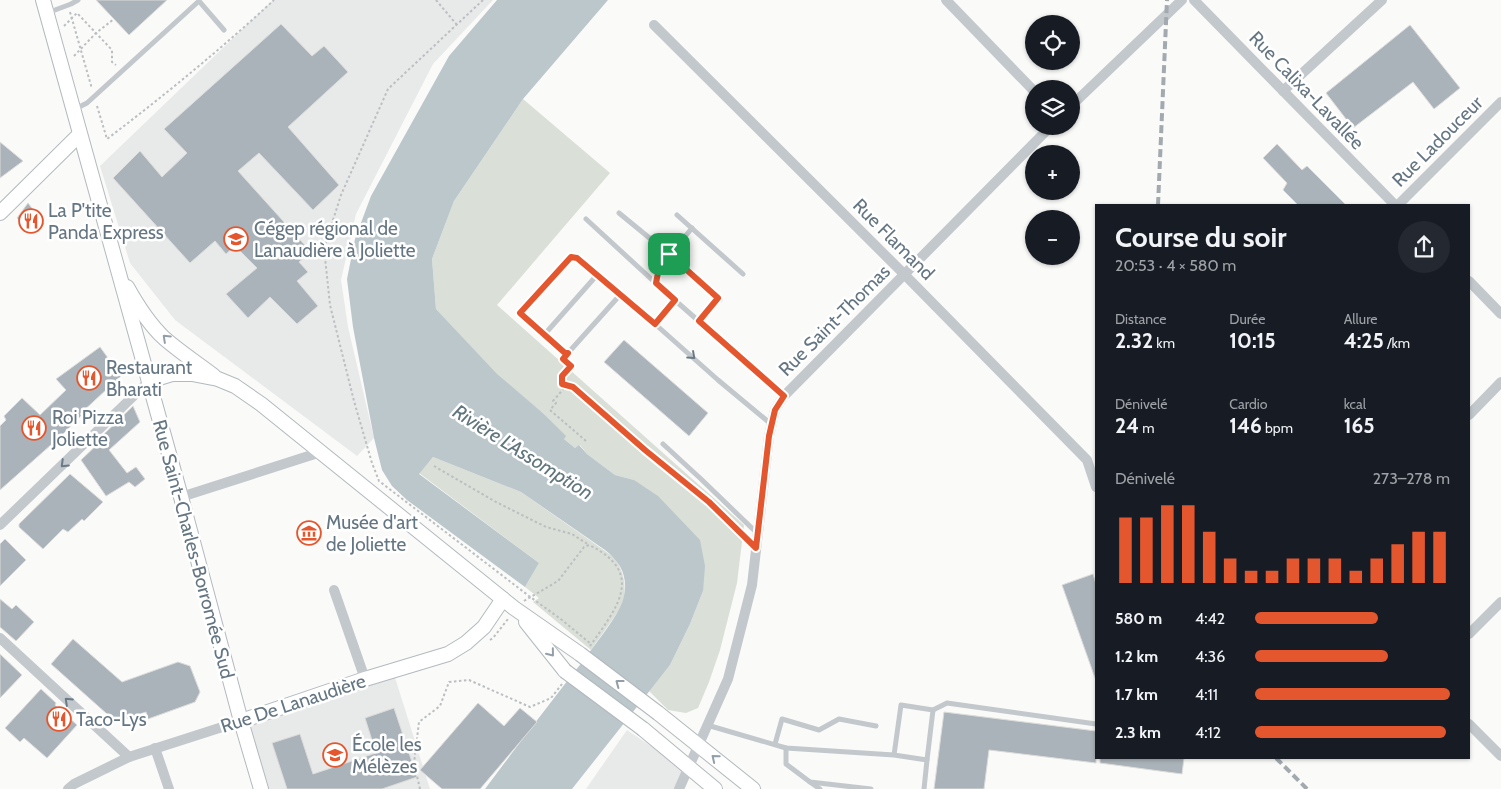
<!DOCTYPE html>
<html lang="fr">
<head>
<meta charset="utf-8">
<style>
	:root { --surface:#171b24; --page:#242831; --text:#f1f3f6; --muted:#9ea1a6; --accent:#e4572e }
	body { margin:0; font-family:Cabin,sans-serif; background:var(--page); color:var(--text); height:100vh; display:flex; flex-direction:column; font-size:19px; white-space:nowrap }
	* { box-sizing:border-box; margin:0 }
	p { font-size:16px; color:var(--muted) }
	.icon { flex:none; width:28px; height:28px; fill:none; stroke:currentColor; stroke-width:2; stroke-linecap:round; stroke-linejoin:round }
	.map { position:relative; flex:1; overflow:hidden }
	.side { position:absolute; left:1095px; top:204px; width:375px; height:555px; display:flex; flex-direction:column; background:var(--surface); border-radius:0px; box-shadow:0 1px 4px #0004 }
	.side>* { flex:none }
	.tools { position:absolute; left:1025px; top:15px; display:grid; gap:10px }
	.tools a { display:grid; place-items:center; width:55px; height:55px; border-radius:50%; background:var(--surface); box-shadow:0 1px 4px #0004; font-size:25px }
	.pin { position:absolute; display:grid; place-items:center; width:42px; height:42px; color:#fff; margin:-21px; border-radius:10px; box-shadow:0 2px 8px #0006 }
	.round { display:grid; place-items:center; flex:none; width:52px; height:52px; border-radius:26px; background:var(--page) }
	.overview { display:flex; align-items:center; justify-content:space-between; height:85px; padding:0 20px }
	h1 { font-size:28px; font-weight:700; line-height:38px }
	.metrics { display:grid; grid-template-columns:repeat(3,1fr); gap:8px; height:85px; padding:5px 20px }
	.metrics div { display:grid; align-content:center }
	.metrics b { font-size:21px; font-weight:700 }
	.metrics small { font-size:14px; font-weight:400 }
	.metrics p { font-size:14px }
	.chart { height:140px; padding:10px 20px }
	.chart p { display:flex; justify-content:space-between }
	.chart svg { width:100%; height:90px; margin-top:5px; stroke:var(--accent); stroke-width:6 }
	ul { padding:0 20px; list-style:none; font-size:16px }
	li { display:grid; grid-template-columns:80px 60px 1fr; align-items:center; height:38px }
	li i { height:12px; border-radius:6px; background:var(--accent) }
	.map>svg:first-child { display:block }
	.built { fill:#e8e9e9 }
	.green { fill:#dadfd7 }
	.water { fill:#bbc7cb }
	.building { fill:#aab3b9; stroke:#dcdcda }
	.lines { fill:none; stroke-linecap:round; stroke-linejoin:round }
	.secondary-casing { stroke:#b3babf; stroke-width:16 }
	.path { stroke:#bbbfc2; stroke-width:2; stroke-dasharray:2.5 2.5; stroke-linecap:butt }
	.lane { stroke:#c3c8cc; stroke-width:5 }
	.street { stroke:#c3c8cc; stroke-width:10 }
	.secondary { stroke:#fff; stroke-width:14 }
	.rail { stroke:#a2aab0; stroke-width:4; stroke-dasharray:8 4; stroke-linecap:butt }
	.secondary-bridge-casing { stroke:#b3babf; stroke-width:16; stroke-linecap:butt }
	.secondary-bridge { stroke:#fff; stroke-width:14 }
	.oneway { stroke:#939fa8 }
	.oneway2 { stroke:#6a7a87 }
	.route-casing { stroke:#fff; stroke-width:10 }
	.route { stroke:#e4572e; stroke-width:6 }
	.labels { text-anchor:middle; stroke-width:5; stroke-linejoin:round; paint-order:stroke }
	.street-label { font-size:19px; fill:#657683; stroke:#fff }
	.poi-label { font-size:19px; fill:#657683; stroke:#fff; text-anchor:start }
	.water-label { font-size:20px; font-style:italic; fill:#60757c; stroke:#fff }
</style>
</head>
<body>
<div class="map">
<svg width="1501" height="789" viewBox="0 0 1501 789">
	<rect width="100%" height="100%" fill="#fafaf8"/>
	<g class="built">
		<polygon points="273,0 493,0 433,64 356,214 341,280 348,327 374,438 357,456 175,320 130,263 100,166"/>
		<polygon points="393,671 430,789 261,789 241,721"/>
		<polygon points="627,730 685,769 676,789 586,789"/>
	</g>
	<g class="green">
		<polygon points="523,99 610,173 497,305 744,525 737,583 720,650 709,682 698,708 686,713 668,710 649,691 670,665 690,624 703,591 634,480 615,475 587,454 580,445 575,448 563,438 565,436 544,414 497,375 436,309 432,259 454,201"/>
		<path d="M 433,457 L 521,492 L 615,558 C 625,575 627,587 622,606 L 591,650 L 533,602 L 539,598 L 525,587 L 539,563 L 419,473 Z"/>
	</g>
	<path class="water" d="M 497,0 L 608,0 L 523,99 L 454,201 L 432,259 L 436,309 L 497,374 L 544,414 L 566,436 L 564,439 L 575,448 L 579,445 L 587,454 L 615,475 L 634,480 L 658,496 L 700,540 L 705,566 L 703,591 L 690,624 L 670,665 L 572,789 L 485,789 C 517,746 550,703 583,661 C 593,647 619,615 623,600 C 629,579 622,563 605,550 L 521,492 L 433,457 L 419,474 L 539,563 L 525,587 L 407,500 L 392,486 L 382,470 L 374,438 L 353,327 L 347,279 L 355,239 L 371,196 L 449,56 Z"/>
	<g class="building">
		<polygon points="96,0 167,0 129,35"/>
		<polygon points="281,24 312,56 324,46 348,72 288,127 339,185 313,210 259,153 238,171 311,252 299,262 308,272 297,281 318,306 297,324 270,297 248,318 226,294 257,268 235,246 226,254 215,241 190,263 113,178 140,151 162,177 187,153 164,129"/>
		<polygon points="1410,25 1460,88 1434,109 1413,82 1353,128 1326,93"/>
		<polygon points="0,142 23,161 0,178"/>
		<polygon points="1277,144 1302,170 1307,166 1346,205 1298,205 1283,190 1287,183 1263,158"/>
		<polygon points="28,203 44,224 33,233 17,218"/>
		<polygon points="624,340 708,413 689,436 604,362"/>
		<polygon points="100,347 121,376 80,414 82,415 61,436 0,490 0,426 6,420 4,416 22,398 40,415 66,390 56,379"/>
		<polygon points="133,406 140,422 109,450 127,473 136,467 145,479 135,487 129,482 106,496 81,460 103,439 101,437"/>
		<polygon points="70,474 103,502 84,521 82,519 68,532 63,529 43,549 19,527 19,524"/>
		<polygon points="5,539 26,560 0,586 0,544"/>
		<polygon points="1093,574 1096,584 1096,678 1095,678 1062,585"/>
		<polygon points="0,599 12,609 16,605 34,622 16,641 0,627"/>
		<polygon points="73,639 122,682 178,662 190,666 200,692 195,702 148,719 146,712 116,722 51,664"/>
		<polygon points="0,654 22,675 0,698"/>
		<polygon points="41,689 56,703 55,705 77,725 47,758 24,738 20,742 5,728"/>
		<polygon points="478,703 504,726 520,708 537,722 480,789 442,789 420,770"/>
		<polygon points="394,708 417,777 382,789 287,789 272,743 300,734 313,774 376,753 365,718"/>
		<polygon points="944,712 1096,731 1096,763 989,750 984,789 934,789"/>
		<polygon points="1100,758 1184,758 1182,774 1100,763"/>
	</g>
	<g class="lines">
		<g class="secondary-casing">
			<g id="secondary">
				<polyline points="43,0 181,497 241,721 261,789"/>
				<polyline points="0,213 79,135"/>
				<path d="M 127,287 C 137,305 149,324 164,338 C 180,352 197,363 214,376"/>
				<polyline points="149,381 172,374 192,374 218,379 235,386 261,404 514,608 580,654"/>
				<polyline points="526,622 565,671"/>
				<polyline points="658,713 753,789"/>
				<polyline points="241,721 365,679 448,654 466,643 484,627 503,599"/>
				<polyline points="643,729 715,789"/>
			</g>
		</g>
		<g class="path">
			<polyline points="436,0 457,25"/>
			<polyline points="483,0 388,89 341,195 324,248 330,305 354,401 372,463 379,481 529,596 562,620 591,644"/>
			<polyline points="70,12 92,89"/>
			<polyline points="64,26 77,13 112,50 112,62 116,65"/>
			<polyline points="74,56 96,33 114,19"/>
			<path d="M 97,106 L 107,139 C 165,95 221,49 274,0"/>
			<polyline points="566,361 571,366 562,375 562,384 567,385"/>
			<polyline points="586,441 550,410 556,403 553,401 567,385 573,387 645,450 709,502 747,539"/>
			<polyline points="434,466 496,502 546,527 572,534 589,545"/>
			<path d="M 524,601 L 558,581 L 584,547 L 589,545 C 647,573 616,609 590,646"/>
			<polyline points="490,640 493,638 508,619"/>
			<polyline points="420,789 414,763 419,722 440,706 449,682 469,680 530,707 551,698 562,684"/>
		</g>
		<g class="lane">
			<polyline points="47,13 71,4 78,0"/>
			<polyline points="75,109 87,103 199,1 224,30"/>
			<polyline points="619,213 669,254 720,300"/>
			<polyline points="677,215 743,274"/>
			<polyline points="586,219 661,288 784,396"/>
			<polyline points="597,275 544,335 520,313 571,257 577,258 655,324 718,380 771,424"/>
			<polyline points="656,283 659,268 692,228"/>
			<polyline points="699,321 718,298"/>
			<polyline points="655,324 675,300"/>
			<polyline points="544,335 565,353 568,353 620,295"/>
			<polyline points="663,444 701,479 758,534"/>
			<polyline points="933,710 947,703 1096,724"/>
			<polyline points="707,725 786,748 894,755 927,760 933,710 901,705 894,755"/>
			<polyline points="775,744 782,719 819,730 839,719 876,726"/>
			<polyline points="786,748 786,764 810,782 871,789"/>
			<polyline points="810,782 820,789"/>
			<polyline points="924,789 927,760"/>
		</g>
		<g class="street">
			<polyline points="946,0 1034,91"/>
			<polyline points="1194,0 1395,205"/>
			<polyline points="654,25 904,274 1087,460 1096,487"/>
			<polyline points="1283,91 1382,0"/>
			<polyline points="1071,106 1182,0"/>
			<polyline points="1398,205 1501,102"/>
			<polyline points="1469,281 1501,314"/>
			<polyline points="1469,415 1501,382"/>
			<polyline points="181,497 321,452"/>
			<polyline points="0,525 149,381"/>
			<polyline points="334,590 365,679"/>
			<polyline points="1469,634 1501,602"/>
			<polyline points="0,638 129,757"/>
			<polyline points="1469,724 1501,756"/>
			<polyline points="155,748 169,789"/>
			<polyline points="68,789 74,784 129,757 241,721"/>
			<polyline points="679,789 728,679 752,585 769,436 775,410 784,396 1051,126"/>
		</g>
		<use href="#secondary" class="secondary"/>
		<g class="rail">
			<polyline points="1158,205 1167,0"/>
			<polyline points="1276,758 1307,789"/>
		</g>
		<g class="secondary-bridge-casing">
			<g id="secondary-bridge">
				<polyline points="580,654 658,713"/>
				<polyline points="565,671 643,729"/>
			</g>
		</g>
		<use href="#secondary-bridge" class="secondary-bridge"/>
	</g>
	<defs><path id="oneway-chevron" d="M-2-3.5L2.5 0L-2 3.5" fill="none" stroke-width="1.6" stroke-linecap="round" stroke-linejoin="round" transform="scale(1.25)"/></defs>
	<g class="oneway">
		<use href="#oneway-chevron" transform="translate(166 338) rotate(-137)"/>
		<use href="#oneway-chevron" transform="translate(551 653) rotate(51)"/>
		<use href="#oneway-chevron" transform="translate(619 683) rotate(-143)"/>
		<use href="#oneway-chevron" transform="translate(715 758) rotate(-141)"/>
	</g>
	<g class="oneway2">
		<use href="#oneway-chevron" transform="translate(692 356) rotate(42)"/>
		<use href="#oneway-chevron" transform="translate(64 464) rotate(136)"/>
		<use href="#oneway-chevron" transform="translate(68 701) rotate(-137)"/>
	</g>
	<g class="lines">
		<g class="route-casing">
			<polygon id="route" points="669,254 718,298 699,321 784,396 775,410 769,436 756,548 709,502 645,450 573,387 562,384 562,376 571,366 563,359 568,353 565,353 520,313 571,257 577,258 655,324 675,300 656,283 659,268"/>
		</g>
		<use href="#route" class="route"/>
	</g>
	<defs>
		<g id="restaurant-ring" transform="scale(1.25)"><circle r="9.5" fill="#fff" stroke="#e4572e" stroke-width="1.5"/><path d="M-5-6h1v4h1v-4h1v4h1v-4h1v5L-1.5 .5V6h-2V.5L-5-1ZM5-6V6H3V1.5H1.5Q1.5-4 5-6Z" fill="#e4572e"/></g>
		<g id="university-ring" transform="scale(1.25)"><circle r="9.5" fill="#fff" stroke="#e4572e" stroke-width="1.5"/><path d="M0-5L7-2L0 1L-7-2ZM-4 1L0 2.5L4 1V4Q0 6-4 4Z" fill="#e4572e"/></g>
		<g id="museum-ring" transform="scale(1.25)"><circle r="9.5" fill="#fff" stroke="#e4572e" stroke-width="1.5"/><path d="M0-6L6-3V-2H-6V-3ZM-5-1h2V3h-2ZM-1-1h2V3h-2ZM3-1h2V3H3ZM-6 4H6V6H-6Z" fill="#e4572e"/></g>
		<g id="school-ring" transform="scale(1.25)"><circle r="9.5" fill="#fff" stroke="#e4572e" stroke-width="1.5"/><path d="M0-5L7-2L0 1L-7-2ZM-4 1L0 2.5L4 1V4Q0 6-4 4Z" fill="#e4572e"/></g>
	</defs>
	<g fill-rule="evenodd">
		<use href="#restaurant-ring" x="31" y="221"/>
		<use href="#university-ring" x="236" y="239"/>
		<use href="#restaurant-ring" x="89" y="378"/>
		<use href="#restaurant-ring" x="34" y="428"/>
		<use href="#museum-ring" x="309" y="533"/>
		<use href="#restaurant-ring" x="59" y="719"/>
		<use href="#school-ring" x="335" y="755"/>
	</g>
	<g class="labels">
		<g class="street-label">
			<text transform="translate(1307 90) rotate(46)" y="7">Rue Calixa-Lavallée</text>
			<text transform="translate(1437 141) rotate(-45)" y="7">Rue Ladouceur</text>
			<text transform="translate(894 239) rotate(45)" y="7">Rue Flamand</text>
			<text transform="translate(834 320) rotate(-45)" y="7">Rue Saint-Thomas</text>
			<text transform="translate(194 549) rotate(75)" y="7">Rue Saint-Charles-Borromée Sud</text>
			<text transform="translate(293 703) rotate(-18)" y="7">Rue De Lanaudière</text>
		</g>
		<g class="poi-label">
			<text x="48" y="217">La P'tite<tspan x="48" dy="22">Panda Express</tspan></text>
			<text x="254" y="235">Cégep régional de<tspan x="254" dy="22">Lanaudière à Joliette</tspan></text>
			<text x="106" y="374">Restaurant<tspan x="106" dy="22">Bharati</tspan></text>
			<text x="52" y="424">Roi Pizza<tspan x="52" dy="22">Joliette</tspan></text>
			<text x="326" y="529">Musée d'art<tspan x="326" dy="22">de Joliette</tspan></text>
			<text x="76" y="726">Taco-Lys</text>
			<text x="352" y="751">École les<tspan x="352" dy="22">Mélèzes</tspan></text>
		</g>
		<g class="water-label">
			<text transform="translate(523 452) rotate(32)" y="7">Rivière L'Assomption</text>
		</g>
	</g>
</svg>
<div class="tools">
<a><svg class="icon" aria-label="locate" viewBox="0 0 24 24"><circle cx="12" cy="12" r="6"/><path d="M12 2v4M12 18v4M2 12h4M18 12h4"/></svg></a>
<a><svg class="icon" aria-label="layers" viewBox="0 0 24 24"><path d="M12 4l9 5-9 5-9-5zM3 14l9 5 9-5"/></svg></a>
<a>+</a>
<a>−</a>
</div>
<div class="pin" style="left:669px;top:254px;background:#1e9e55"><svg class="icon" aria-label="arrive" viewBox="0 0 24 24"><path d="M6 21V4h12l-3 4 3 4H6"/></svg></div>
<section class="side">
<div class="overview"><div><h1>Course du soir</h1><p>20:53 · 4 × 580 m</p></div><a class="round"><svg class="icon" aria-label="share" viewBox="0 0 24 24"><path d="M12 15V3M7 8l5-5 5 5M5 13v7h14v-7"/></svg></a></div>
<div class="metrics">
<div><p>Distance</p><b>2.32<small> km</small></b></div>
<div><p>Durée</p><b>10:15</b></div>
<div><p>Allure</p><b>4:25<small> /km</small></b></div>
</div>
<div class="metrics">
<div><p>Dénivelé</p><b>24<small> m</small></b></div>
<div><p>Cardio</p><b>146<small> bpm</small></b></div>
<div><p>kcal</p><b>165</b></div>
</div>
<div class="chart"><p><span>Dénivelé</span>273–278 m</p>
<svg viewBox="0 0 160 44" preserveAspectRatio="none"><path d="M5 44V12M15 44V12M25 44V6M35 44V6M45 44V19M55 44V32M65 44V38M75 44V38M85 44V32M95 44V32M105 44V32M115 44V38M125 44V32M135 44V25M145 44V19M155 44V19"/></svg>
</div>
<ul>
<li><b>580 m</b>4:42<i style="width:63%"></i></li>
<li><b>1.2 km</b>4:36<i style="width:68%"></i></li>
<li><b>1.7 km</b>4:11<i style="width:100%"></i></li>
<li><b>2.3 km</b>4:12<i style="width:98%"></i></li>
</ul>
</section>
</div>
</body>
</html>
